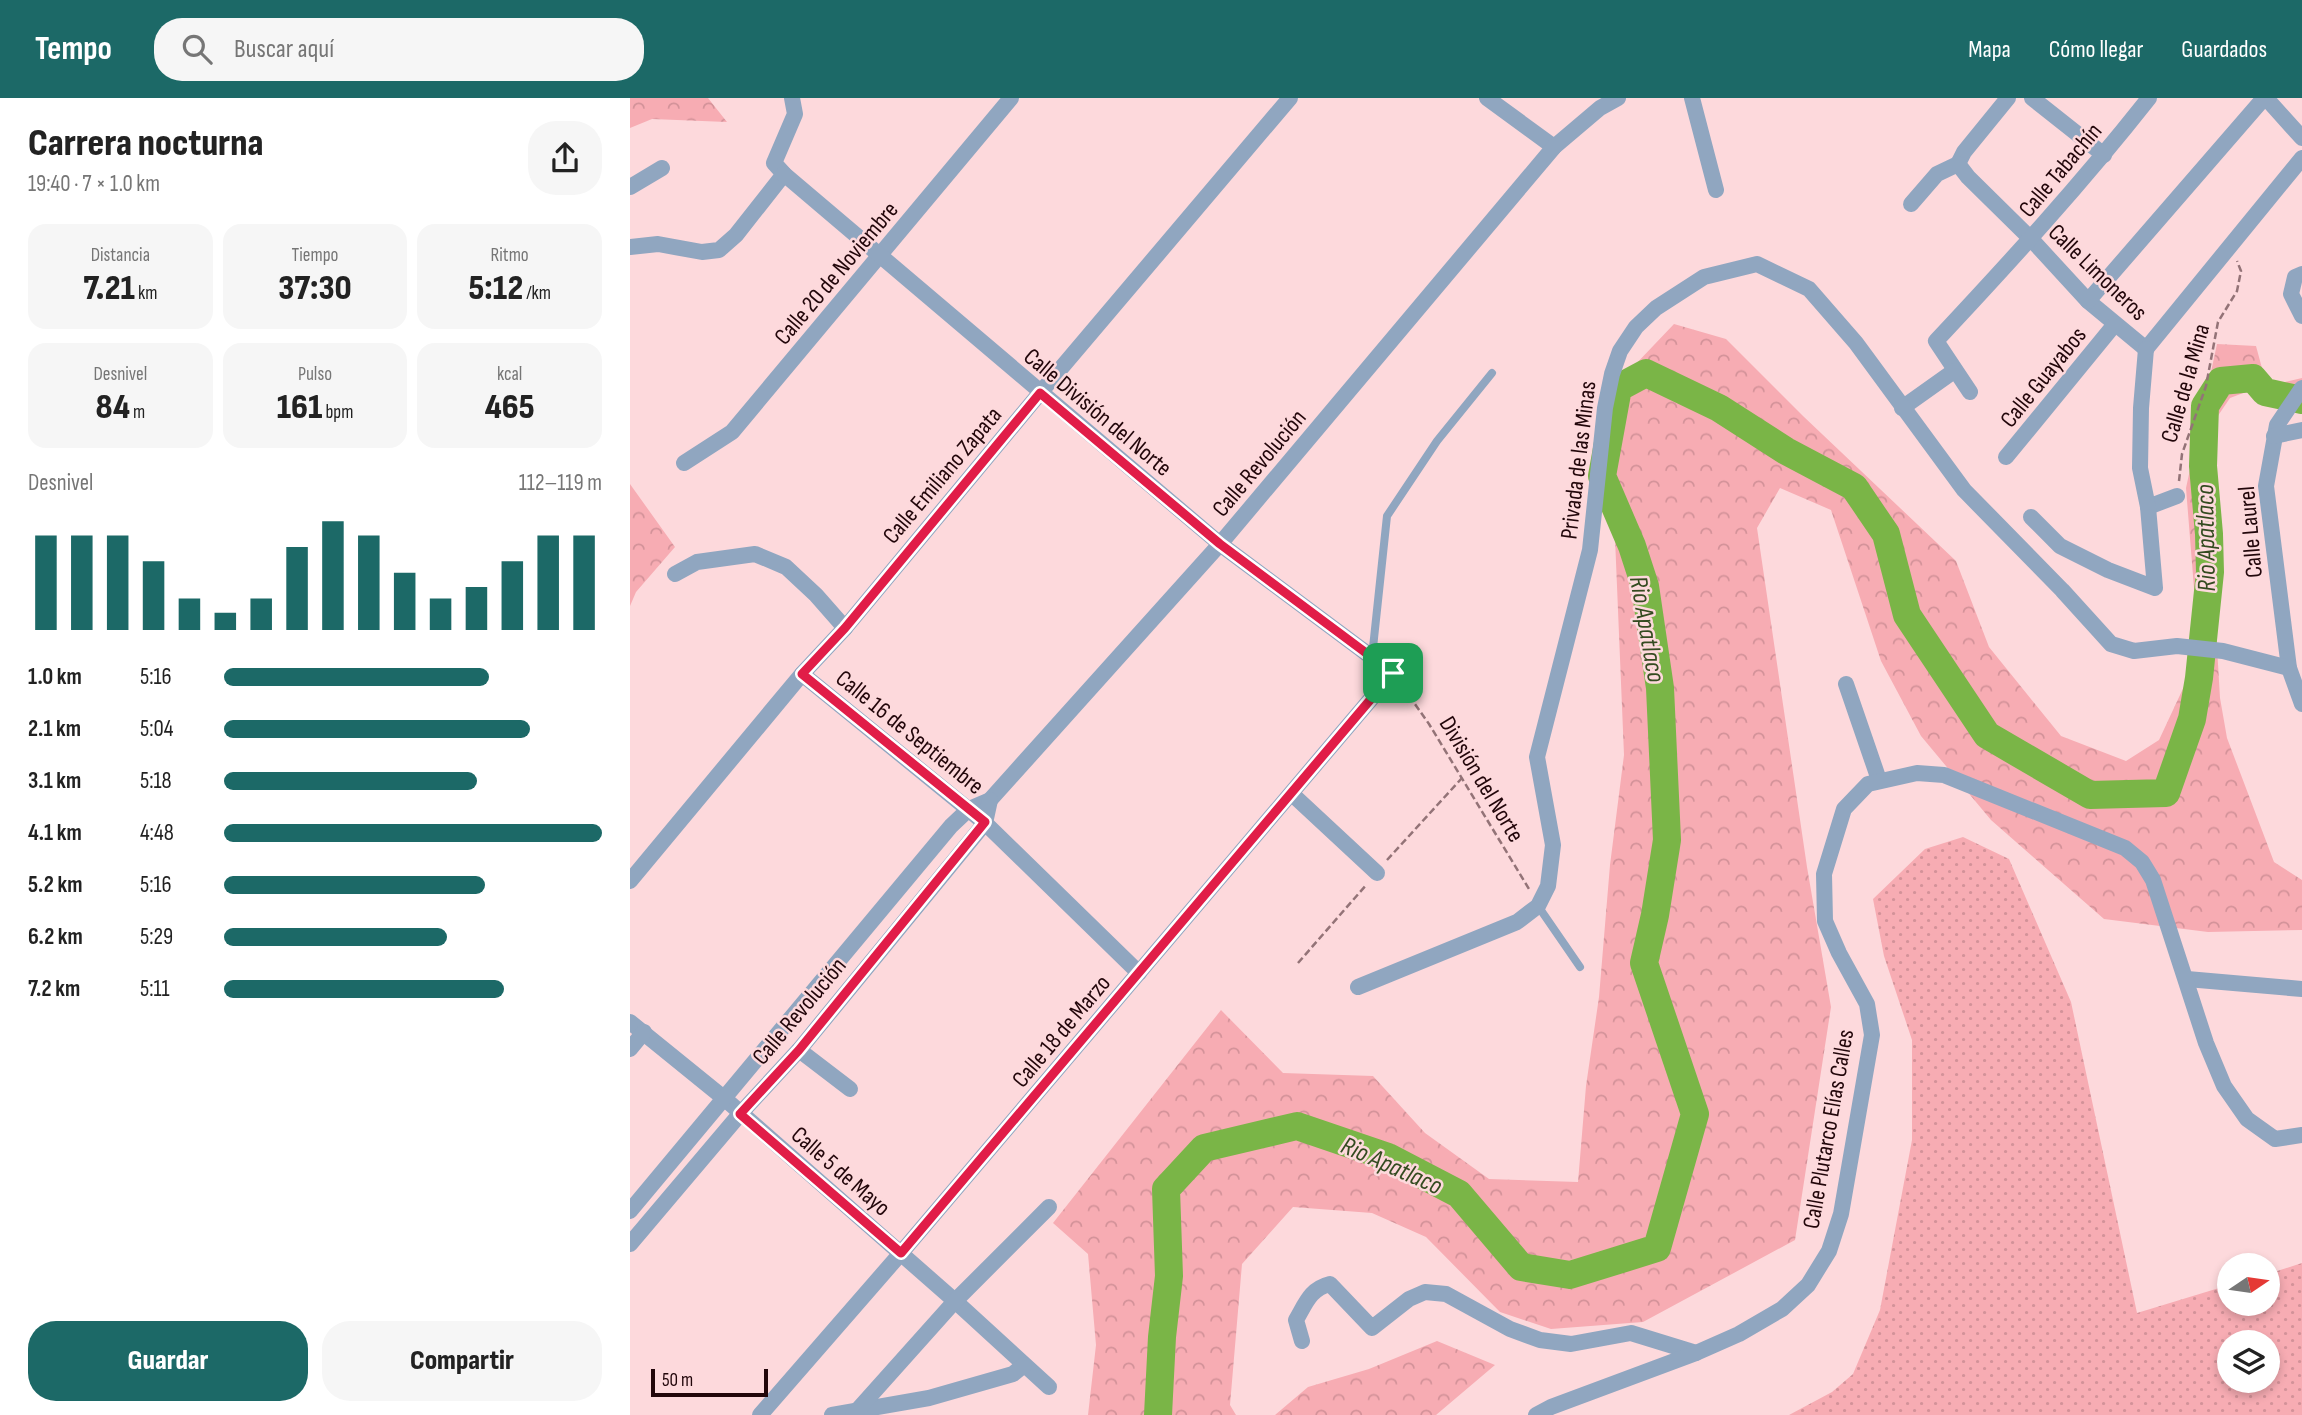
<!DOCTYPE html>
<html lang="es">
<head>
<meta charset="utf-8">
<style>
	:root { --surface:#fff; --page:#f6f6f6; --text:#222; --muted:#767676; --accent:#1c6967 }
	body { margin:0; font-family:"Sofia Sans Condensed",sans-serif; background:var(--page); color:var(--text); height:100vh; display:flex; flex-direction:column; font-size:26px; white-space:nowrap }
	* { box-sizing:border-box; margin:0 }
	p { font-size:23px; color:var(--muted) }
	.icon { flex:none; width:38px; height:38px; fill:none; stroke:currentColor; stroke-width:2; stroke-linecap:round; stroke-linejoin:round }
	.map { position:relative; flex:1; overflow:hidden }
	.side { display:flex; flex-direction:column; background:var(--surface); width:630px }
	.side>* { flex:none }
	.needle { width:46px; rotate:77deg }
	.fabs { position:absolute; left:1587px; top:1155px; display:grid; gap:14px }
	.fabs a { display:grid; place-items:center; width:63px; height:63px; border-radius:50%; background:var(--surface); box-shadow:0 4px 10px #0003; font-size:35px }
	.scale { position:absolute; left:21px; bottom:18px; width:117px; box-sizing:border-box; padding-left:7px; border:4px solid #22060a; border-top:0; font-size:19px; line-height:24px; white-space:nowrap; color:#22060a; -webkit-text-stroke:5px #fdd9dc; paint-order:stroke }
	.pin { position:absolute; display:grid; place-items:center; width:60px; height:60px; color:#fff; margin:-30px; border-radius:14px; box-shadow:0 4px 10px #0006 }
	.round { display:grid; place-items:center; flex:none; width:74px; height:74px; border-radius:28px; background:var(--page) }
	.summary { display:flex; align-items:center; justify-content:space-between; height:119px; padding:0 28px }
	h1 { font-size:38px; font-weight:800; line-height:52px }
	.stats { display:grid; grid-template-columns:repeat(3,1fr); gap:10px; height:119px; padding:7px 28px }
	.stats div { display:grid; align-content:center; border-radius:18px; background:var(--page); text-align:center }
	.stats b { font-size:35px; font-weight:800 }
	.stats small { font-size:19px; font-weight:400 }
	.stats p { font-size:19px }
	.chart { height:196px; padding:14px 28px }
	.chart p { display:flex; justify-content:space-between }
	.chart svg { width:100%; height:126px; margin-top:7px; stroke:var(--accent); stroke-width:6 }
	.action { display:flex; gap:14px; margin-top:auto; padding:14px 28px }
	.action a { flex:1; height:80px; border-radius:28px; background:var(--accent); color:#fff; font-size:28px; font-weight:800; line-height:80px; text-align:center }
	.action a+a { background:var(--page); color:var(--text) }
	ul { padding:0 28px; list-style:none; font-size:23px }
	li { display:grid; grid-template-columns:112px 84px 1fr; align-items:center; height:52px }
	li i { height:18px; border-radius:9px; background:var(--accent) }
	header { display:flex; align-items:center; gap:42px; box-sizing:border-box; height:98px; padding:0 35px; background:var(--accent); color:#fff }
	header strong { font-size:33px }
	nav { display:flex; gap:38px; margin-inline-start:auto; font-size:24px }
	.search { width:490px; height:63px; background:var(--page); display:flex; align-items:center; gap:18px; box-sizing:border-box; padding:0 24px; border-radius:28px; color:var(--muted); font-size:26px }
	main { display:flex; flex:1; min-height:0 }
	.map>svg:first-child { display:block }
	.grass { fill:url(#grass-dots); fill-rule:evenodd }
	.forest { fill:url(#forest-crowns) }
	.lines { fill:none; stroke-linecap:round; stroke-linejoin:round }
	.river { stroke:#7ab547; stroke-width:28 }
	.path { stroke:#937377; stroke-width:2.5; stroke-dasharray:7 3.5; stroke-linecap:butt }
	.service { stroke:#90a6c0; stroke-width:8 }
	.minor { stroke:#90a6c0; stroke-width:16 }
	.route-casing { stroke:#fff; stroke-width:14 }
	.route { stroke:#e11d48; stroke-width:9 }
	.labels { text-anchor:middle; stroke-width:5; stroke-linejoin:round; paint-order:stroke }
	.street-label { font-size:24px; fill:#22060a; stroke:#fdd9dc }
	.water-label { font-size:26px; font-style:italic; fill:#344b20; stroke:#fdd9dc }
</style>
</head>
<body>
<header>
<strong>Tempo</strong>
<div class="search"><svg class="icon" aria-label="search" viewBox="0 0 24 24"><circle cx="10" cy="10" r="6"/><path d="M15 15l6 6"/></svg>Buscar aquí</div>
<nav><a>Mapa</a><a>Cómo llegar</a><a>Guardados</a></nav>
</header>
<main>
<section class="side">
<div class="summary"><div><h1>Carrera nocturna</h1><p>19:40 · 7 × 1.0 km</p></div><a class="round"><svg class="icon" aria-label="share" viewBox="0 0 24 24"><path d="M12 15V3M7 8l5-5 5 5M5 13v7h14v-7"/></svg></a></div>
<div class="stats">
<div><p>Distancia</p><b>7.21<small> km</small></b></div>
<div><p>Tiempo</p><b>37:30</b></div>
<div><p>Ritmo</p><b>5:12<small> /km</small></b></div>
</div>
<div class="stats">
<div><p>Desnivel</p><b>84<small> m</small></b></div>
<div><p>Pulso</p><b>161<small> bpm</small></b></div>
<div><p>kcal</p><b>465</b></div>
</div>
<div class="chart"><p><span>Desnivel</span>112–119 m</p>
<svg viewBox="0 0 160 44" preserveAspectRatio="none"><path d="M5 44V11M15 44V11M25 44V11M35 44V20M45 44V33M55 44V38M65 44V33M75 44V15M85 44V6M95 44V11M105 44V24M115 44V33M125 44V29M135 44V20M145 44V11M155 44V11"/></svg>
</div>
<ul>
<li><b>1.0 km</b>5:16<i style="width:70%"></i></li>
<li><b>2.1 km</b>5:04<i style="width:81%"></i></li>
<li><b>3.1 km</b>5:18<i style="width:67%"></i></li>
<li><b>4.1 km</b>4:48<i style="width:100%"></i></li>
<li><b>5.2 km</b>5:16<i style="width:69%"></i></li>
<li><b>6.2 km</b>5:29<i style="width:59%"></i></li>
<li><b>7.2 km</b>5:11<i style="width:74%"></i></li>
</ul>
<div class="action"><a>Guardar</a><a>Compartir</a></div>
</section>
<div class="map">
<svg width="1672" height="1317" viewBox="0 0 1672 1317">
	<defs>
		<pattern id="grass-dots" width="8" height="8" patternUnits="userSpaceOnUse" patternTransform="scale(1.75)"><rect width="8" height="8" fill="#f7acb3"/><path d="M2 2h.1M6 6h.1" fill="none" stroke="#d39299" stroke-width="1.8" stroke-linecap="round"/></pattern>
		<pattern id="forest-crowns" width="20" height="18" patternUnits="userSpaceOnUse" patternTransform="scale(1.75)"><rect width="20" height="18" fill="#f7acb3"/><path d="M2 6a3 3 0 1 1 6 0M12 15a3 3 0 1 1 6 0" fill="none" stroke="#d39299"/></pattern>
	</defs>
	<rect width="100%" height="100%" fill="#fdd9dc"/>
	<path class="grass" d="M 1333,739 L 1379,761 L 1441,904 L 1507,1215 L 1599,1187 L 1600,1206 L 1638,1206 L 1638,1176 L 1672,1165 L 1672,1317 L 1159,1317 L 1202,1294 L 1223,1276 L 1250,1212 L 1282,1042 L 1282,942 L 1254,858 L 1243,801 L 1295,751 ZM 1600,1244 L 1638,1244 L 1638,1283 L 1600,1283 Z"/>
	<g class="forest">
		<polygon points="0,0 78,0 97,24 22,21 0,30"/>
		<polygon points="1044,226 1096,241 1173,318 1326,463 1359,549 1431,638 1496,663 1529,642 1557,582 1568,540 1556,390 1587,246 1626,248 1636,285 1647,286 1672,280 1672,313 1616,294 1600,300 1583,325 1585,515 1590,600 1597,640 1644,764 1672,782 1672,832 1578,834 1474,821 1361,722 1291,638 1251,563 1201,412 1150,390 1127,430 1177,769 1201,909 1165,1142 1013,1224 921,1231 870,1214 796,1139 742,1115 663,1109 612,1166 600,1307 606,1317 458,1317 466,1247 458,1156 423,1125 591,912 653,975 743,978 795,1035 859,1081 948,1084 956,988 969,899 980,767 994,657 985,440 985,362 1003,269"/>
		<polygon points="0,386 45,449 6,494 0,508"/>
		<polygon points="807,1243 865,1267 806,1317 645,1317 678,1289 739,1271"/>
	</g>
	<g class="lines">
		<polyline class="river" points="528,1317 532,1239 539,1178 536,1091 574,1050 667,1028 758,1059 829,1096 891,1169 940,1177 1027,1150 1065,1016 1014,865 1025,817 1037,742 1030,590 1015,488 1002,448 972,378 988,290 1016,275 1089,310 1156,353 1224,389 1256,436 1277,517 1357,637 1460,697 1536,695 1562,621 1569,580 1580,474 1579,436 1573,368 1575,308 1591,283 1623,280 1635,294 1672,302"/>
		<g class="path">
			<polyline points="1549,383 1552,356 1576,288 1588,224 1607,193 1611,173 1607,163"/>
			<polyline points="773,589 799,626 899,791"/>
			<polyline points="757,762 832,680"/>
			<polyline points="668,865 737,786"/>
		</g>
		<g class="service">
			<polyline points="742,559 757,418 807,343 862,275"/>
			<polyline points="908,808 950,869"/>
		</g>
		<g class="minor">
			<polyline points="857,0 924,49"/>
			<polyline points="1062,0 1086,92"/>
			<polyline points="1378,0 1334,54 1328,66 1338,79 1401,141 1458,203 1516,251"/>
			<polyline points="1402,0 1474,57"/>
			<polyline points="1636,0 1672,40"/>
			<polyline points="0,89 32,70"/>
			<polyline points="1281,106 1307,76 1328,66"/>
			<polyline points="0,149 28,146 72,154 89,152 106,137 154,76 144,65 165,16 162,0"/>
			<polyline points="1672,176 1665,179 1661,196 1672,218"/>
			<polyline points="1458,203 1634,0"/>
			<polyline points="1516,251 1672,60"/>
			<polyline points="1672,290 1647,327 1636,388 1659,570 1672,606"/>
			<path d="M 1340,294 L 1306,243 C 1380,164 1452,85 1519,0"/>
			<polyline points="1272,310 1324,273"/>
			<polyline points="1644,338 1672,332"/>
			<polyline points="1376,359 1485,226"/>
			<polyline points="54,365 102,334 381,0"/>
			<polyline points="1518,409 1547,398"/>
			<polyline points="1401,419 1430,448 1478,472 1525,490 1518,409 1510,370 1511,310 1516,251"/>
			<polyline points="45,476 67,464 125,456 156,469 186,497 215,530"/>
			<polyline points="172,576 355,725 509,875"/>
			<polyline points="1216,586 1249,682"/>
			<polyline points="662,696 747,775"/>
			<polyline points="0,783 172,576 215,530 410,295 660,0"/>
			<polyline points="1557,881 1672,891"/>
			<polyline points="728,889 887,824 908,808 918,788 923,747 907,659 960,452 975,310 982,276 990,253 1006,229 1026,210 1074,179 1127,166 1179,191 1226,245 1334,392 1432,492 1481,546 1504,553 1547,548 1593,553 1659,570"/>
			<polyline points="0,924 95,1001 325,1203 419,1289"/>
			<polyline points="0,951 14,934"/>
			<polyline points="169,952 220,991"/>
			<polyline points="0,1113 321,728 339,711 360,702 590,446 924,49 970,10 988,0"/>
			<polyline points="0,1146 110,1016 169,952 355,725 360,702"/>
			<path d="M 672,1243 L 666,1222 C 676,1205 680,1191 700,1186 L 742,1230 L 779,1201 L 795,1194 L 816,1196 L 880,1231 L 910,1242 L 941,1246 L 1001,1235 L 1066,1255"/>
			<polyline points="130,1317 271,1155 763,575 590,446 154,76"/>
			<polyline points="202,1317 299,1300 383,1276 394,1267"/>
			<polyline points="223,1317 325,1203 419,1109"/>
			<polyline points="906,1317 921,1309 1066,1255 1109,1236 1152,1211 1178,1187 1199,1153 1211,1116 1242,937 1237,906 1209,855 1195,823 1194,776 1214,711 1238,686 1287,675 1314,677 1495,750 1512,764 1523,782 1576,945 1594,988 1617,1021 1645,1041 1672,1037"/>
		</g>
	</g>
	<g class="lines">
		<g class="route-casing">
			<polygon id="route" points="410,295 590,446 763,575 271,1155 110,1016 169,952 355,724 172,576 215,530"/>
		</g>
		<use href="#route" class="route"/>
	</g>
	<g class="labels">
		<g class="street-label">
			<text transform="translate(1430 72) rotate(-50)" y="8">Calle Tabachín</text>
			<text transform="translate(1468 174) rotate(44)" y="8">Calle Limoneros</text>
			<text transform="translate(206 175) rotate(-50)" y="8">Calle 20 de Noviembre</text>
			<text transform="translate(1413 279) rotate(-51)" y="8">Calle Guayabos</text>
			<text transform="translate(1555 285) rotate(-74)" y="8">Calle de la Mina</text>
			<text transform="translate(468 314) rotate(40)" y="8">Calle División del Norte</text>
			<text transform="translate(948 362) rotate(-83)" y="8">Privada de las Minas</text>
			<text transform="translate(629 365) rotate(-50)" y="8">Calle Revolución</text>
			<text transform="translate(312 377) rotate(-50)" y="8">Calle Emiliano Zapata</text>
			<text transform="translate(1620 434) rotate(-95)" y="8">Calle Laurel</text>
			<text transform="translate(280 634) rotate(39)" y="8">Calle 16 de Septiembre</text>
			<text transform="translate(852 681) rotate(59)" y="8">División del Norte</text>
			<text transform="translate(169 913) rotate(-50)" y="8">Calle Revolución</text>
			<text transform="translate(431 933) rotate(-50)" y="8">Calle 18 de Marzo</text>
			<text transform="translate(1198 1031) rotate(-80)" y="8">Calle Plutarco Elías Calles</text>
			<text transform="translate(211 1073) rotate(41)" y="8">Calle 5 de Mayo</text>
		</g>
		<g class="water-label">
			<text transform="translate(1575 440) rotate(-91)" y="9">Rio Apatlaco</text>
			<text transform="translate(1018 531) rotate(80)" y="9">Rio Apatlaco</text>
			<text transform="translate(762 1067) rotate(24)" y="9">Rio Apatlaco</text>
		</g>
	</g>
</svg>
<div class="fabs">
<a><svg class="needle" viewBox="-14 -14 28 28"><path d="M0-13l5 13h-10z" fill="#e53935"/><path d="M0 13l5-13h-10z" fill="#767676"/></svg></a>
<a><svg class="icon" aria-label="layers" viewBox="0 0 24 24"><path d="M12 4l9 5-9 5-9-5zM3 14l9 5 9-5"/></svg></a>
</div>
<div class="scale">50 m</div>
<div class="pin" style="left:763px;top:575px;background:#1e9e55"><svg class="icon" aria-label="arrive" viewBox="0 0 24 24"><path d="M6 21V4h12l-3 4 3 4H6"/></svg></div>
</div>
</main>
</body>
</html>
